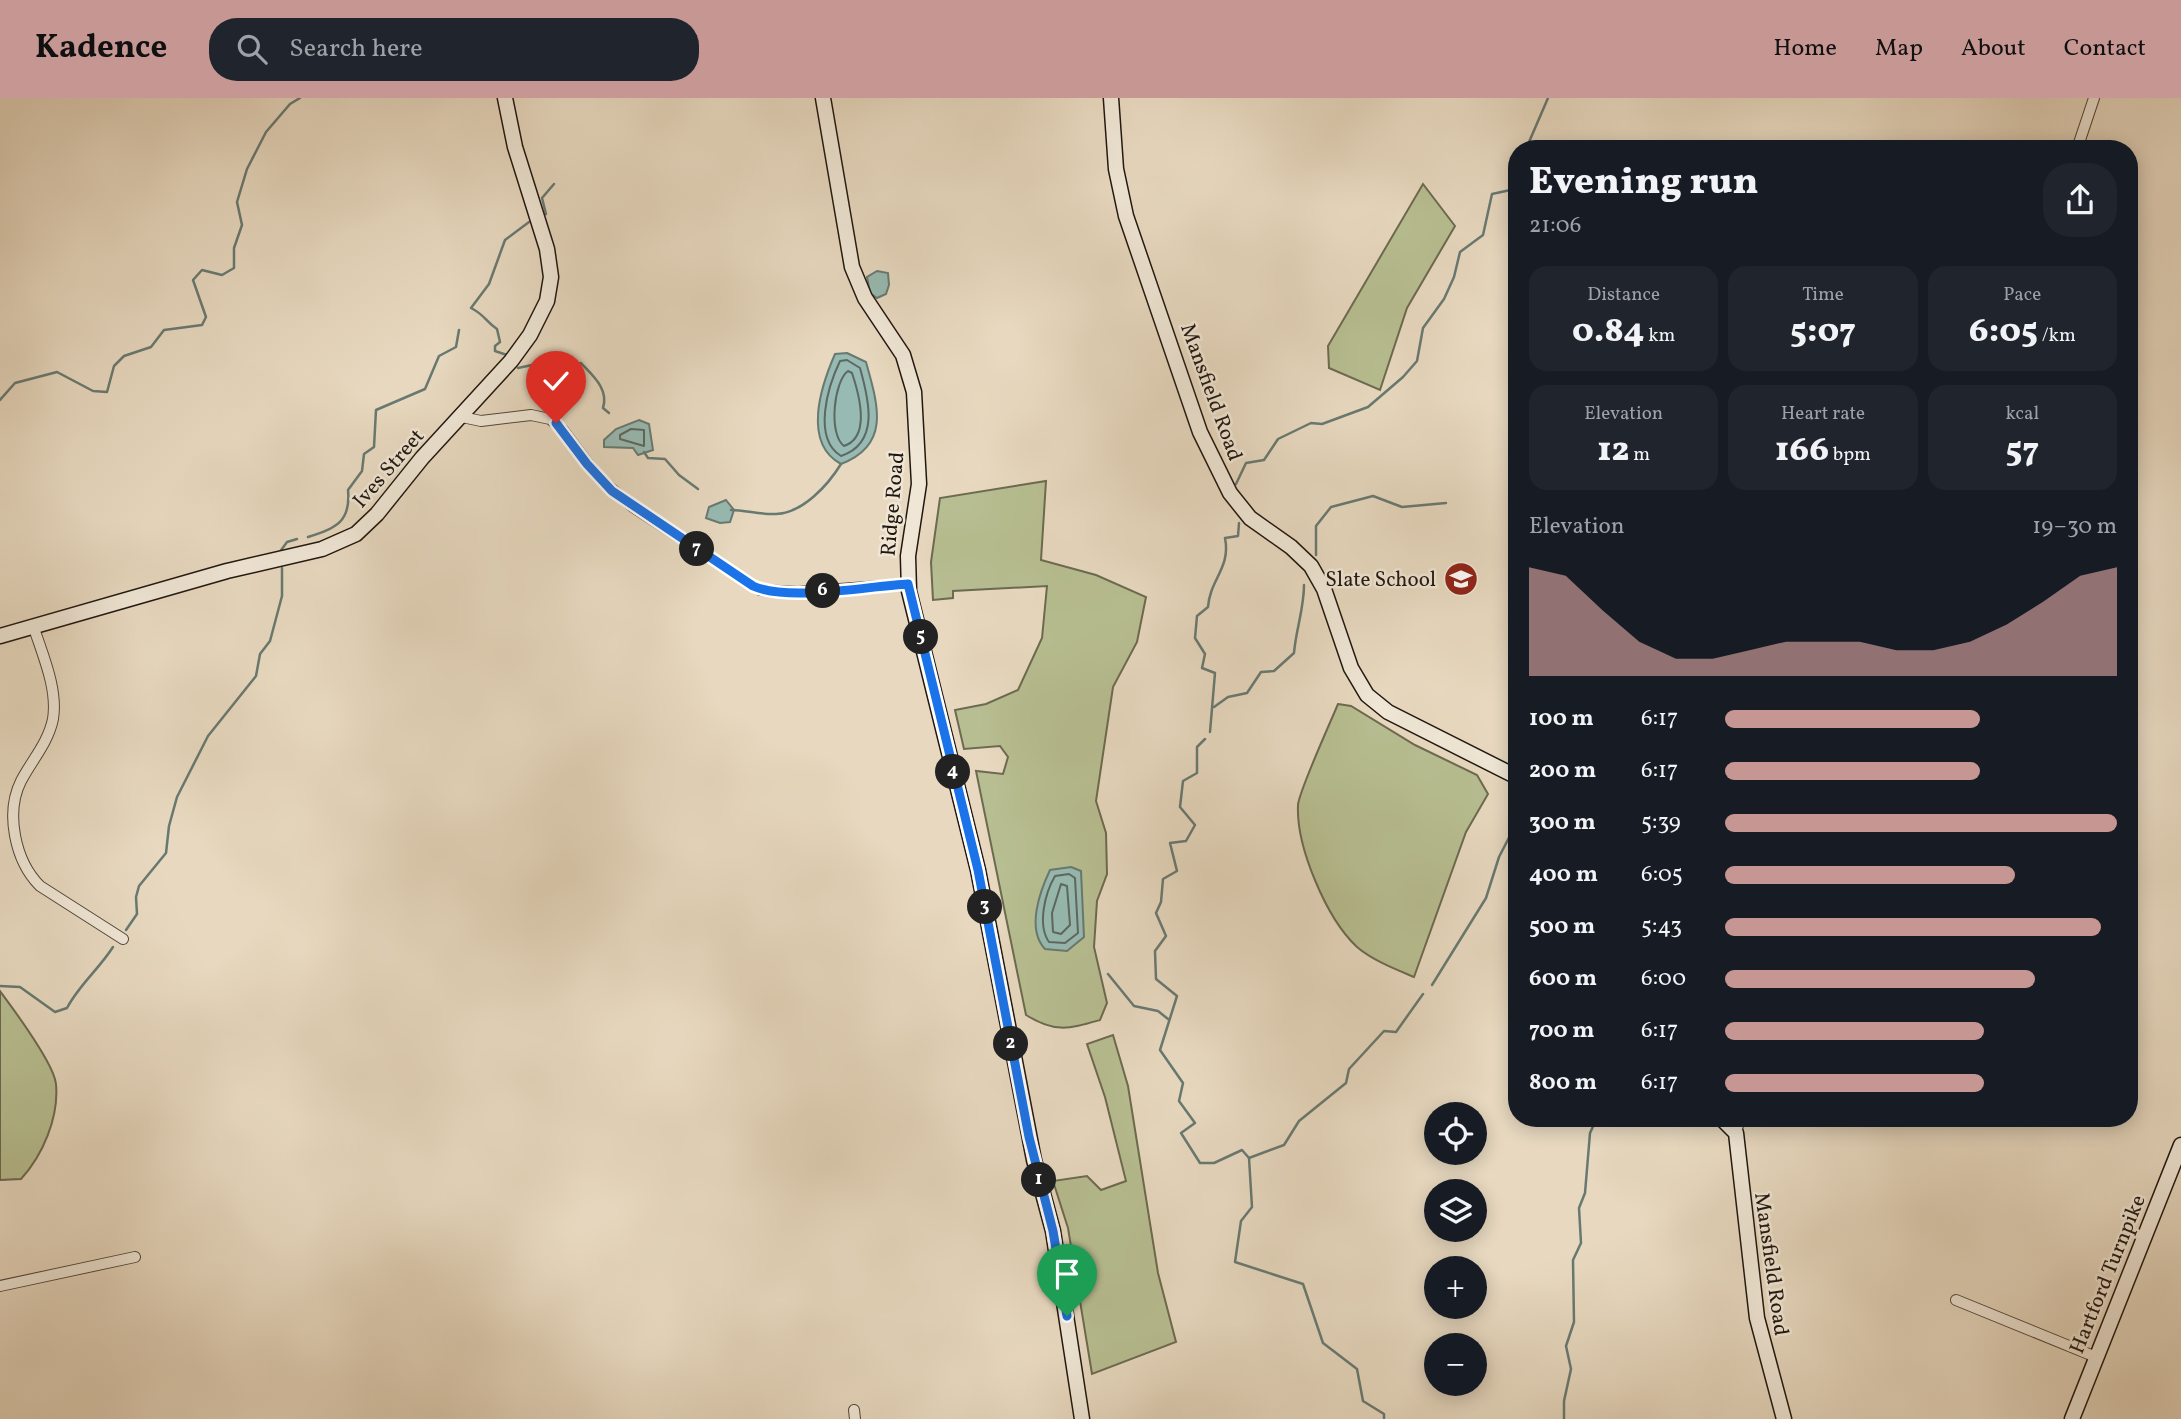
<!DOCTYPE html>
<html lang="en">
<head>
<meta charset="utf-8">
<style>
	:root { --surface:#171b24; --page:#20242c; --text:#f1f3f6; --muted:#9ea1a6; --accent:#c59692 }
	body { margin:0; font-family:Vollkorn,serif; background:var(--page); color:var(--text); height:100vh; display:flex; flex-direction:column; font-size:26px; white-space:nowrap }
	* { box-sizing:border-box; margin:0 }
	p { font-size:23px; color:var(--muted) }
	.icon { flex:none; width:38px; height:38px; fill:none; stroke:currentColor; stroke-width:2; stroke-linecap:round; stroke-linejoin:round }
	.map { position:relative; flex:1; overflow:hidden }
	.side { position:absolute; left:1508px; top:42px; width:630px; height:987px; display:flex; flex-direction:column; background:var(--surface); border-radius:28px; box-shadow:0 4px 18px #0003 }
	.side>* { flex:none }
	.controls { position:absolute; left:1424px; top:1004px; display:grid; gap:14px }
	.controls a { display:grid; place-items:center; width:63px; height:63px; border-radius:50%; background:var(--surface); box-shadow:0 4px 18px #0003; font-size:35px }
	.pin { position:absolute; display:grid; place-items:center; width:60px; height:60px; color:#fff; margin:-72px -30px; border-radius:50% 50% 50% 0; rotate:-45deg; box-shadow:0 0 7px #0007 }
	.pin .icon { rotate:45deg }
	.km { position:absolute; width:35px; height:35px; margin:-18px; border-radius:50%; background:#222; color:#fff; font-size:19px; line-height:35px; text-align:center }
	.round { display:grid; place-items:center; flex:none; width:74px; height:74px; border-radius:28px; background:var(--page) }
	.headline { display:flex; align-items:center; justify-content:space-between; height:119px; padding:0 21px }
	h1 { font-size:38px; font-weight:800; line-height:52px }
	.stats { display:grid; grid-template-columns:repeat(3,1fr); gap:10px; height:119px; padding:7px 21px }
	.stats div { display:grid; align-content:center; border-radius:18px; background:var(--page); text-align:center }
	.stats b { font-size:35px; font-weight:800 }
	.stats small { font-size:19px; font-weight:400 }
	.stats p { font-size:19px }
	.chart { height:196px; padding:14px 21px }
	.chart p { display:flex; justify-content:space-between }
	.chart svg { width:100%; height:126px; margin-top:7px; fill:var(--accent); opacity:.7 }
	ul { padding:0 21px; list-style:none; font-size:23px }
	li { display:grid; grid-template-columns:112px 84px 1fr; align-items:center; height:52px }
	li i { height:18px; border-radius:9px; background:var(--accent) }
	header { display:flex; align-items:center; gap:42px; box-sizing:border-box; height:98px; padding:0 35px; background:var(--accent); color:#111 }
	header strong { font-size:33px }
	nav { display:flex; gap:38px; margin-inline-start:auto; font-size:24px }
	.search { width:490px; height:63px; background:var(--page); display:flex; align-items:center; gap:18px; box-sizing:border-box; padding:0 24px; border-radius:28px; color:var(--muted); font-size:26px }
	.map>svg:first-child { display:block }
	.green { fill:#b7be91; stroke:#6c6a50; stroke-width:2 }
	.water { fill:#97bab2; stroke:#687971; stroke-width:2 }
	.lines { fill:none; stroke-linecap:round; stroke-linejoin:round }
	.shore { stroke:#5c6861; stroke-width:2 }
	.stream { stroke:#687971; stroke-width:2.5 }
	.street-casing { stroke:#52473c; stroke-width:12 }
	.secondary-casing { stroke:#211710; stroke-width:17 }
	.street { stroke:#efe6d5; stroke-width:10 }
	.secondary { stroke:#efe6d5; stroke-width:14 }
	.route-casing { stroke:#fff; stroke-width:14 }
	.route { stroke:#1a73e8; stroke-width:9 }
	.labels { text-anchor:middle; stroke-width:5; stroke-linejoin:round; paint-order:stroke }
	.street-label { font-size:21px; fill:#211710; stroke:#efe6d5 }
	.poi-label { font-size:21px; fill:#211710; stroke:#efe6d5; text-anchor:end }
</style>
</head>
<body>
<header>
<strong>Kadence</strong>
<div class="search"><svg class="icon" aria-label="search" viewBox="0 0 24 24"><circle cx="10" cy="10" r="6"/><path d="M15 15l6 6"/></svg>Search here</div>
<nav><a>Home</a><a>Map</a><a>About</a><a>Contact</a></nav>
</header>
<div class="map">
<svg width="2181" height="1321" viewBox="0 0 2181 1321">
	<rect width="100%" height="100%" fill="#e7d8bf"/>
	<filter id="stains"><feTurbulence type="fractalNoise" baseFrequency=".00286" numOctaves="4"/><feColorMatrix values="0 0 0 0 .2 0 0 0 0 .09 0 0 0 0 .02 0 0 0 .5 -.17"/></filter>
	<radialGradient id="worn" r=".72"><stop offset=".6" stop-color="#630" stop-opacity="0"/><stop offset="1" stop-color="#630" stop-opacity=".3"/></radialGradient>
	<g class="green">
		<polygon points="1423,86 1455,128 1407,210 1380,292 1329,270 1328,248"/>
		<path d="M 1046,383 L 1041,462 L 1096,477 L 1146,499 L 1137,544 L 1113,589 L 1096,703 L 1106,735 L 1107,776 L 1097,803 L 1094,849 L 1107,905 L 1100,922 C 1068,931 1055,935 1026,917 L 976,673 L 1003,676 L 1008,659 L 1000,648 L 964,651 L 955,612 L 986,606 L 1018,592 L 1042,540 L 1047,488 L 953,493 L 953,500 L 933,502 L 931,464 L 940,400 Z"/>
		<path d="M 1338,606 L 1351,608 L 1415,647 L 1477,677 L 1488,696 L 1466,734 L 1414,879 C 1395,871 1372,862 1357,849 C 1326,820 1296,748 1298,707 C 1299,693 1331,623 1338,606 Z"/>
		<path d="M 0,893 C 14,912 54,965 56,986 C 59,1019 43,1057 21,1081 L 0,1082 Z"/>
		<polygon points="1113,937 1128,988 1158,1175 1176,1244 1092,1276 1068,1130 1053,1083 1087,1078 1101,1092 1126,1083 1105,999 1087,946"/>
	</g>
	<g class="water">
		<polygon points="877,173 888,175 889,187 886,196 877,200 870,195 867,179"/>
		<path d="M 847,255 L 866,264 C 878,307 891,347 841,366 C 802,345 821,288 835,256 Z"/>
		<polygon points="639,322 649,326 653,352 638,357 633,350 604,349 604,342 616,331"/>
		<polygon points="726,402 734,412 730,424 720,425 706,420 709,409"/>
		<path d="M 1071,769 L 1081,773 L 1084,839 L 1067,853 L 1045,851 C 1026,831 1040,793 1050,772 Z"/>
	</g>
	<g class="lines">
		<g class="shore">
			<path d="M 847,262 L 860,270 C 869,302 880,345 841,358 C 812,340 828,288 840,263 Z"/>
			<path d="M 848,273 L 852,275 C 859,296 871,339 844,348 C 828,336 834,283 848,273 Z"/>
			<polygon points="631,331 644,332 644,348 620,341 620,337"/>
			<path d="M 1069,776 L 1075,780 L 1078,835 L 1065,845 L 1049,844 C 1037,827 1045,795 1055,778 Z"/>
			<polygon points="1061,786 1067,788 1070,827 1061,836 1053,834 1052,815"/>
		</g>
		<g class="stream">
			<polyline points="1526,51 1548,0"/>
			<polyline points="543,117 546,116 542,100 554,86"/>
			<path d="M 507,257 L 495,253 L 495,248 L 500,244 L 497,231 C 485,223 485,217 471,210 L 489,186 L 505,142 L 529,124"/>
			<path d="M 518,270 L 532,267 L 546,278 L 558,280 L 569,268 L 581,265 C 593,278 609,291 603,310 L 609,315"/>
			<polyline points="0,302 15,285 57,274 93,293 107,294 114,268 124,258 151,249 164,232 202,227 206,219 193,182 202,172 222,177 234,170 234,150 242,127 237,104 247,71 266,34 290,6 300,0"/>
			<polyline points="644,354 648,360 665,361 679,377 698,391"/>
			<polyline points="1236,386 1246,365 1264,362 1278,341 1311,325 1322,326 1368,309 1403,279 1417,263 1423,230 1444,201 1454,179 1460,154 1483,137 1492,96 1515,91 1517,87"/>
			<path d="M 731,412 C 745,412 762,417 776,416 C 803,415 828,387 841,366"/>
			<path d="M 308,439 C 336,430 351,424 348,392 L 362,373 L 364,356 L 374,349 L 376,312 L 425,291 L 439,258 L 456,249 L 459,232"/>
			<polyline points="279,455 287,444 297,441"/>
			<polyline points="1316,457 1316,428 1331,409 1373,398 1402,409 1446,405"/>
			<path d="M 1214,609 L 1228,599 L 1247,595 L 1261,574 L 1274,573 L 1294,555 C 1296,531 1304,511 1304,487"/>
			<path d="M 1210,634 L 1215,575 L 1202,570 L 1205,556 L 1195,540 L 1197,518 L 1208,509 C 1210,481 1231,470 1225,440 L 1238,438 L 1239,425"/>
			<polyline points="1205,641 1197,649 1197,675 1183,683 1180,709 1195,727 1186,743 1170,745 1177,773 1163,781 1161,804 1156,815 1166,838 1155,853 1156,881 1177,898 1160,952 1183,985 1179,1003 1195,1025 1181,1035 1200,1065 1214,1065 1242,1052 1249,1060 1252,1109 1241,1123 1235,1164 1303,1186 1323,1245 1357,1271 1363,1303 1384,1316 1384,1321"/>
			<polyline points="126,832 137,816 136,799 139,788 166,755 169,728 177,699 208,638 256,578 260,556 270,543 282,498 282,470"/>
			<polyline points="1108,876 1134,908 1158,913 1168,921"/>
			<polyline points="1432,887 1486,800 1499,759 1517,724"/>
			<path d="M 0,888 L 20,889 L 55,914 L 67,910 C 79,887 99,871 113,849"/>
			<polyline points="1249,1060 1284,1047 1299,1023 1346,985 1349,971 1384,933 1396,934 1423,896"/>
			<polyline points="1564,1321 1564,1303 1571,1271 1566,1248 1574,1224 1573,1162 1581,1145 1579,1110 1585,1095 1590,1035 1597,1020"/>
		</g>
		<g class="street-casing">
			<g id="street">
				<polyline points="2077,51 2094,0"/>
				<polyline points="462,319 481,323 531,317 550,321 563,332 598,379 633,409 760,492 798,494 908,486"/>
				<path d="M 33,527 C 42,556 58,590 53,621 C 48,645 32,662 21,683 C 5,715 15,763 40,788 L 123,841"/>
				<polyline points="1736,1035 1740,1020"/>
				<polyline points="0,1188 135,1159"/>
				<polyline points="1956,1202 2096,1259"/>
				<polyline points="854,1312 855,1321"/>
			</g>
		</g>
		<g class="secondary-casing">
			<g id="secondary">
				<polyline points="823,0 852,169 865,200 903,257 914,294 919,386 908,458 909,493 978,772 1034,1062 1053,1133 1082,1321"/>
				<polyline points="1111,0 1116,71 1126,118 1200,334 1230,395 1250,420 1291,449 1311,468 1324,491 1351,570 1367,597 1388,614 1517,679"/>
				<polyline points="0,538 227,473 322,451 356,436 377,416 422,360 511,263 530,237 547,203 551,179 547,151 515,49 505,0"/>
				<polyline points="1721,1020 1736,1035 1757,1220 1784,1321"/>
				<polyline points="2072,1321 2181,1047"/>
			</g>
		</g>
		<use href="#street" class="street"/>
		<use href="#secondary" class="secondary"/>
	</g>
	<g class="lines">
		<g class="route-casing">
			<path id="route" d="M 556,325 L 587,366 L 612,393 L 753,488 C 789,504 868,488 908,486 L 978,772 L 1029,1039 L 1053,1133 L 1067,1218"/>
		</g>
		<use href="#route" class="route"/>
	</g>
	<defs>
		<g id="school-disc" transform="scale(1.75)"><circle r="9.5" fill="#8f2418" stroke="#efe6d5"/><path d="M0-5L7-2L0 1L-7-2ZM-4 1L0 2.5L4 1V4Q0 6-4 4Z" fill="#fff"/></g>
	</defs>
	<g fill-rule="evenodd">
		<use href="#school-disc" x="1461" y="481"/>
	</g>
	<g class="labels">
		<g class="street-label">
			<text transform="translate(1212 294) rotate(70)" y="7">Mansfield Road</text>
			<text transform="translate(388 370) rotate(-49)" y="7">Ives Street</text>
			<text transform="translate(892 406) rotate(-85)" y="7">Ridge Road</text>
			<text transform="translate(1772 1166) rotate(82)" y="7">Mansfield Road</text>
			<text transform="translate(2107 1176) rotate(-68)" y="7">Hartford Turnpike</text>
		</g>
		<g class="poi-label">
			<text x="1436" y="488">Slate School</text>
		</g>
	</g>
	<rect width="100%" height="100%" filter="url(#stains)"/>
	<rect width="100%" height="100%" fill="url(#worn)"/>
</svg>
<div class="controls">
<a><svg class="icon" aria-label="locate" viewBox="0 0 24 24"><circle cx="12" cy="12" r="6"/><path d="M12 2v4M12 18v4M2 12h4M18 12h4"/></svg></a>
<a><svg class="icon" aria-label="layers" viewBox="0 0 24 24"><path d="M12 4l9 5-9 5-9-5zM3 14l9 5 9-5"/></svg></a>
<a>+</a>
<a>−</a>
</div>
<div class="pin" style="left:1067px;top:1218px;background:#1e9e55"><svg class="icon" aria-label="arrive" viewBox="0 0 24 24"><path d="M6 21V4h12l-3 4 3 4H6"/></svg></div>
<div class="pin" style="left:556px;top:325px;background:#d93025"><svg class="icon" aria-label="check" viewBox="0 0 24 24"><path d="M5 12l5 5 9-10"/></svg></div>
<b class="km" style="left:1039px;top:1082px">1</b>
<b class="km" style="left:1011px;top:946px">2</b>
<b class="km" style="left:985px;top:809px">3</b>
<b class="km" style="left:953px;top:674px">4</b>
<b class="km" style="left:921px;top:539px">5</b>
<b class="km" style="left:823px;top:493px">6</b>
<b class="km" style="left:697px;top:451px">7</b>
<section class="side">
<div class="headline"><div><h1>Evening run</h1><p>21:06</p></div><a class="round"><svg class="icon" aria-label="share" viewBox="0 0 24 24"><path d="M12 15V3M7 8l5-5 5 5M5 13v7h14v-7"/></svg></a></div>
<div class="stats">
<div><p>Distance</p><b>0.84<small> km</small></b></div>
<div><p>Time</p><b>5:07</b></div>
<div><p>Pace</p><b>6:05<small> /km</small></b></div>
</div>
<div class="stats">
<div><p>Elevation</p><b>12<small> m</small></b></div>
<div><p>Heart rate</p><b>166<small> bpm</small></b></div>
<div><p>kcal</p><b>57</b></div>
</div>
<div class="chart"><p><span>Elevation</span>19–30 m</p>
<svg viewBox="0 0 160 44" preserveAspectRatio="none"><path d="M0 44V6L10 9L20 21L30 32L40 38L50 38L60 35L70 32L80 32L90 32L100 35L110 35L120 32L130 26L140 18L150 9L160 6V44z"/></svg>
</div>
<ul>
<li><b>100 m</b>6:17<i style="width:65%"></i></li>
<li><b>200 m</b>6:17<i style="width:65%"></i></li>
<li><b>300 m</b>5:39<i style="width:100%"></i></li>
<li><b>400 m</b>6:05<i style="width:74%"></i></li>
<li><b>500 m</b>5:43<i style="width:96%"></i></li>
<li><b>600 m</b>6:00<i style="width:79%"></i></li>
<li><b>700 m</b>6:17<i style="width:66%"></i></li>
<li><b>800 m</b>6:17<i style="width:66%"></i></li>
</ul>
</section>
</div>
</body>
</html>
